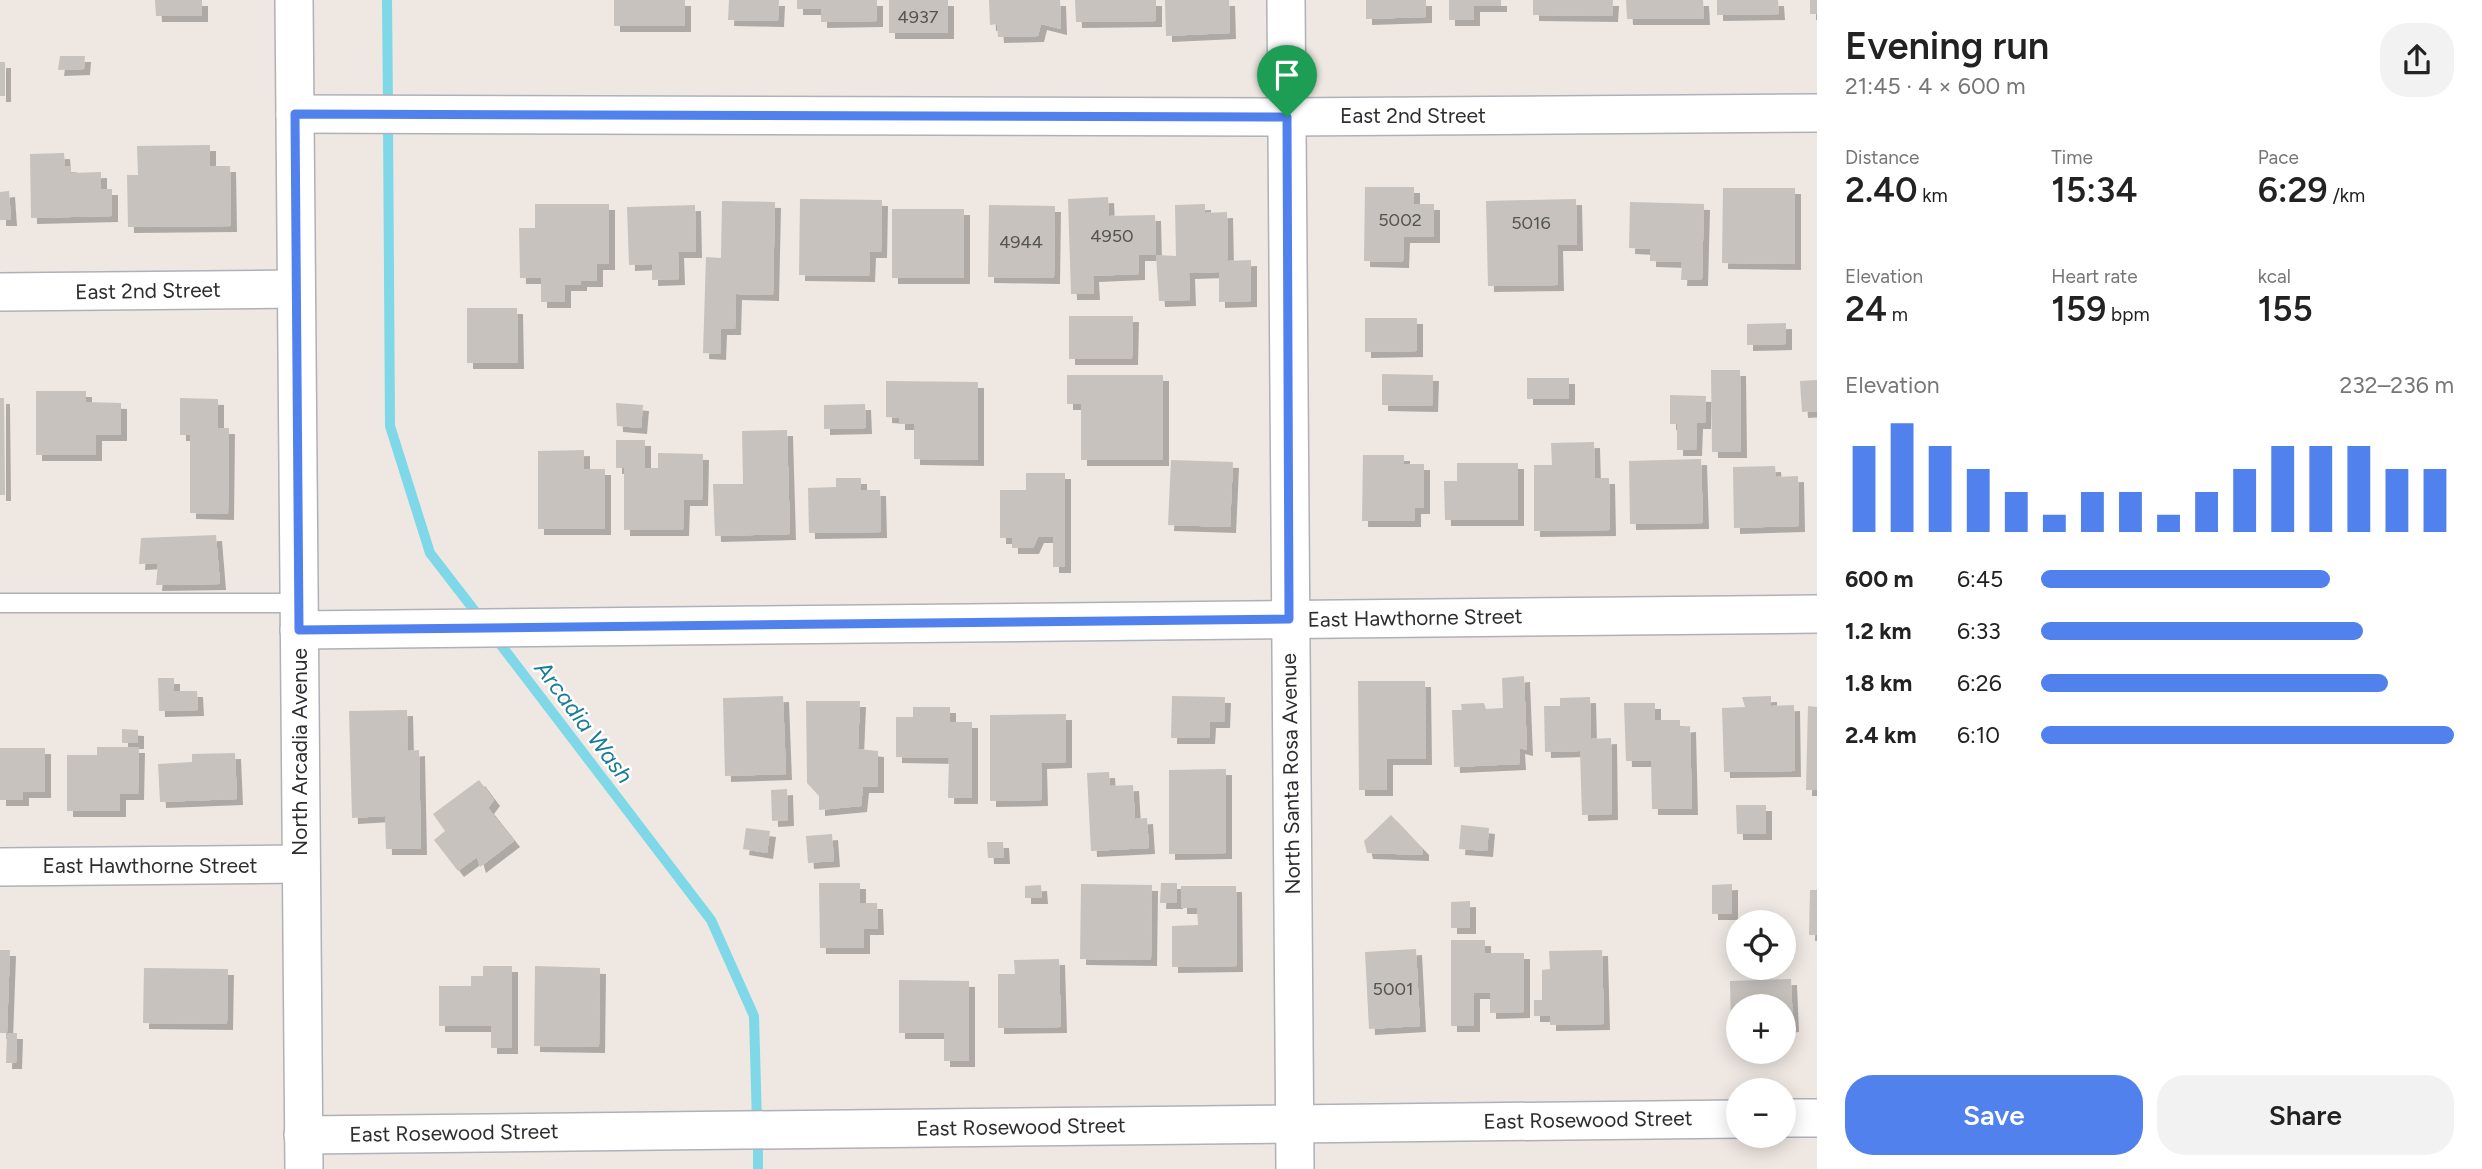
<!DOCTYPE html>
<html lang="en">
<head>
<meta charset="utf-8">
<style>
	:root { --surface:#fff; --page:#f2f2f2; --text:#222; --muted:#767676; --accent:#5081ed }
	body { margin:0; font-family:Figtree,sans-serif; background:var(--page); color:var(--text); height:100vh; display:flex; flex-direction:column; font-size:26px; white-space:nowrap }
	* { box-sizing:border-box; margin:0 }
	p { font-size:23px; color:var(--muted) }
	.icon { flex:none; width:38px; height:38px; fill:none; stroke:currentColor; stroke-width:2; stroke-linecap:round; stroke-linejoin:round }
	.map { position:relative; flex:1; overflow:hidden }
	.details { display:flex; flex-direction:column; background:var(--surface); width:665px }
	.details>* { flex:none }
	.tools { position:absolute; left:1726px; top:910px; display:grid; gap:14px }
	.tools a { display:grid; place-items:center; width:70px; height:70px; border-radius:50%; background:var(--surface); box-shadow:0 4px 18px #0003; font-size:35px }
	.pin { position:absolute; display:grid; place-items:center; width:60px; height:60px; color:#fff; margin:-72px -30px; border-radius:50% 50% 50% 0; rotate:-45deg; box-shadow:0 0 7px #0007 }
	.pin .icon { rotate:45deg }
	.round { display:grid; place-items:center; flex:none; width:74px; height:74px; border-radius:28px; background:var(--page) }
	.summary { display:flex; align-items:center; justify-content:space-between; height:119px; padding:0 28px }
	h1 { font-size:38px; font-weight:600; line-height:52px }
	.figures { display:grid; grid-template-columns:repeat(3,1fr); gap:10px; height:119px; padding:7px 28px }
	.figures div { display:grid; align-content:center }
	.figures b { font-size:35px; font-weight:600 }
	.figures small { font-size:19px; font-weight:400 }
	.figures p { font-size:19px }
	.chart { height:196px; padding:14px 28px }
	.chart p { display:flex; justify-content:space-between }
	.chart svg { width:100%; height:126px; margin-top:7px; stroke:var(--accent); stroke-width:6 }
	.action { display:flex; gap:14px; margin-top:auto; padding:14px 28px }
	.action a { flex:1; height:80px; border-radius:28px; background:var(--accent); color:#fff; font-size:28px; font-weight:600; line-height:80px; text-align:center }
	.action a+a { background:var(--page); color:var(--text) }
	ul { padding:0 28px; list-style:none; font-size:23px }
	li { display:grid; grid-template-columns:112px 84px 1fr; align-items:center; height:52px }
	li i { height:18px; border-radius:9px; background:var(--accent) }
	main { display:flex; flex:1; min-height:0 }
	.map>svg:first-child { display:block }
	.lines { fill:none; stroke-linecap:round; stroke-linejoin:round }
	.stream { stroke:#7ed8e7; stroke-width:10 }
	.building { fill:#c7c2bd; filter:url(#shadow) }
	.service-casing { stroke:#aeb1b9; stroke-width:21 }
	.minor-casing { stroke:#aeb1b9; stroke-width:40 }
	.service { stroke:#fff; stroke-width:18 }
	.minor { stroke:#fff; stroke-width:37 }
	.route-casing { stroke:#fff; stroke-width:14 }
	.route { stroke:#5081ed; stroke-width:9 }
	.labels { text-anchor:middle; stroke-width:5; stroke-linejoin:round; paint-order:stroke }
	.number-label { font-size:18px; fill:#545352 }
	.street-label { font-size:21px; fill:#2e2e2e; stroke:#fff }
	.water-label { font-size:23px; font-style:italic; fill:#187c98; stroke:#fff }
</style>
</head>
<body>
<main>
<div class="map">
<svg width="1817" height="1169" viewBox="0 0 1817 1169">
	<defs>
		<filter id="shadow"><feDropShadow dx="6" dy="6" stdDeviation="0" flood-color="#0004"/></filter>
	</defs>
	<rect width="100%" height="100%" fill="#eee7e2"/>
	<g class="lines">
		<g class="stream">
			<polyline points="387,0 388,107"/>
			<polyline points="388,122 390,426 430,553 481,619"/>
			<polyline points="494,636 711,920 754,1016 757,1123"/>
			<polyline points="758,1138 758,1169"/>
		</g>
	</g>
	<g class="building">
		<polygon points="155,0 202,0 202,16 156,16"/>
		<rect x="614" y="0" width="71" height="26"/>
		<polygon points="729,0 779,0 778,21 728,20"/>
		<polygon points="797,0 877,0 877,21 821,22 821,9 797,9"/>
		<rect x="889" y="0" width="59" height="33"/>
		<polygon points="989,0 1060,0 1061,29 1041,24 1038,36 998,37 997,24 990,25"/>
		<polygon points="1075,0 1156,0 1156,21 1076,22"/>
		<polygon points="1165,0 1229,0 1230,33 1166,36"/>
		<polygon points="1366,0 1426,0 1426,17 1366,19"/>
		<polygon points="1449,0 1501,0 1501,6 1474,6 1474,20 1449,20"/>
		<polygon points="1533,0 1613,0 1612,16 1533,15"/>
		<polygon points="1626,0 1703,0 1704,19 1627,19"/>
		<polygon points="1717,0 1778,0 1779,14 1717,15"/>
		<rect x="1810" y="0" width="7" height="14"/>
		<polygon points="60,56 85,56 84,69 58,70"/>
		<rect x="0" y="62" width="5" height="34"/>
		<polygon points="210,145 210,166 230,166 231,226 128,227 127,175 138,175 137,146"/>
		<polygon points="64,153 65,166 71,166 71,173 101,172 101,189 112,189 112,216 31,218 30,154"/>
		<polygon points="1365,187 1414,187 1414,204 1434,204 1434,237 1404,237 1403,262 1364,261"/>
		<polygon points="1723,188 1795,188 1795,264 1722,263"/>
		<polygon points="9,191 11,220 0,220 0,192"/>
		<polygon points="1108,197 1109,216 1155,215 1156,255 1139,255 1139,274 1093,276 1094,294 1071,294 1068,199"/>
		<polygon points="800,199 882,200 881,252 870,252 869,276 799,275"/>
		<polygon points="1576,199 1577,245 1557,245 1558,285 1488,286 1486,201"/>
		<polygon points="722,201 775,202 773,295 736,294 735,329 721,329 720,354 703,353 706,257 721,258"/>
		<polygon points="1630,202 1704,204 1702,280 1681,280 1682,262 1650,261 1650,249 1629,248"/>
		<polygon points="535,204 609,204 609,264 597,264 597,281 581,281 581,285 565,285 565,302 541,302 541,278 520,278 519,228 535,228"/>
		<polygon points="1205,204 1205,213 1227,212 1228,261 1251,260 1251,301 1219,302 1219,272 1189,273 1190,300 1159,301 1156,255 1176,256 1175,205"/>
		<polygon points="695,205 696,252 678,252 679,279 652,280 652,264 629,265 627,207"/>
		<polygon points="989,205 1055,206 1054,278 988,277"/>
		<rect x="892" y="209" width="72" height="69"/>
		<polygon points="467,308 517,308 518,363 467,363"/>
		<polygon points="1069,316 1133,316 1132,359 1069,359"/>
		<polygon points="1365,318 1417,318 1417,351 1365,352"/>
		<polygon points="1786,323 1786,344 1747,345 1747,324"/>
		<polygon points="1711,370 1740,370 1741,452 1712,452"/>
		<polygon points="1382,374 1433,375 1432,406 1382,405"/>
		<polygon points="1067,375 1163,375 1163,460 1081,460 1081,404 1067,404"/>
		<rect x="1527" y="378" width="42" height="21"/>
		<polygon points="1817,380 1817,411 1802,412 1800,381"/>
		<polygon points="886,381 978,382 978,460 914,459 914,424 899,424 899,418 886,417"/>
		<polygon points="36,391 86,391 86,402 121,403 121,435 96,435 96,455 36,455"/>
		<polygon points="1670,395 1706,396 1705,423 1697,423 1696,450 1677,450 1677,424 1670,424"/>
		<polygon points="0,398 4,398 5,495 0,495"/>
		<polygon points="180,398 218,399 218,428 229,428 228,514 190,513 190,435 180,435"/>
		<polygon points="616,403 643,405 641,428 617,426"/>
		<polygon points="865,404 866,428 824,429 824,405"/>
		<polygon points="787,430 790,534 715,536 713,484 743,484 742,431"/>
		<polygon points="616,440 645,440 645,468 658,468 658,453 703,454 702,500 684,500 683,530 624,530 624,468 616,468"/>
		<polygon points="1594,442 1595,478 1609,478 1610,530 1534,531 1534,465 1552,465 1551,443"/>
		<polygon points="584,450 584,469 605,469 605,529 538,529 538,451"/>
		<polygon points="1363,455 1404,455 1404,464 1424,464 1424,508 1415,508 1415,521 1362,521"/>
		<polygon points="1701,459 1703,523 1630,524 1629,461"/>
		<polygon points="1171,460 1233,462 1230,527 1168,525"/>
		<polygon points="1457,463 1518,463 1518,520 1445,520 1444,481 1457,481"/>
		<polygon points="1775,466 1776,477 1798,476 1799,526 1734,528 1733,467"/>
		<polygon points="1026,473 1065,473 1065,567 1053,567 1053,537 1038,537 1033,548 1012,548 1012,538 1000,538 1000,490 1026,490"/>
		<polygon points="836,478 861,478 861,490 880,490 881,532 809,533 808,488 836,487"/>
		<polygon points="216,535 220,584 156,585 158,563 139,564 141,538"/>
		<polygon points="1524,676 1527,750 1519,748 1520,764 1454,767 1452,710 1462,710 1461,704 1484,703 1486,709 1503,708 1502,678"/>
		<polygon points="158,678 174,678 174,691 197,691 198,710 159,711"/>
		<polygon points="1358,681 1425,681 1426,759 1387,759 1387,790 1359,790"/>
		<polygon points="783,696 786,774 725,776 723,698"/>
		<polygon points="1172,696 1225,697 1224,722 1210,722 1209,738 1171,738"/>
		<polygon points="1771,696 1771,706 1794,705 1795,771 1724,772 1722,708 1745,707 1742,697"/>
		<polygon points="1590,697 1591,739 1611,738 1612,814 1582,815 1580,751 1545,752 1544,706 1560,706 1560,698"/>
		<polygon points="806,701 860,701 858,749 878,751 878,787 863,787 861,806 819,810 819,796 807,783"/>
		<polygon points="1624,703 1655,703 1655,720 1680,720 1680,727 1690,726 1692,809 1652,809 1651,761 1626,761"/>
		<polygon points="1808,706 1817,707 1817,790 1806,790"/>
		<polygon points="913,707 950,707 950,722 972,722 972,798 948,798 949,758 896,757 896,717 913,717"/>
		<polygon points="407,710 408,751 419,750 421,849 386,849 385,816 352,818 349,711"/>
		<polygon points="1066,714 1066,762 1041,763 1042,800 990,801 990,715"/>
		<polygon points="122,729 138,730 138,743 122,743"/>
		<polygon points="97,747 139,747 138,794 120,794 120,811 67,811 67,755 97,755"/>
		<polygon points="0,748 45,748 45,792 23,792 23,800 0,800"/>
		<polygon points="235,753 237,799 160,802 158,764 192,762 192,754"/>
		<polygon points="1226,769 1226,853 1169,854 1169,770"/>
		<polygon points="1109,772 1110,786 1133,785 1135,819 1147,818 1149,848 1091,851 1087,773"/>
		<polygon points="479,780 494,800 488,808 514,841 480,867 477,857 458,871 434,840 445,831 433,814"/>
		<polygon points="787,789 788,820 772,821 771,790"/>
		<polygon points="1736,805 1766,805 1766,834 1737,834"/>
		<polygon points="1391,815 1423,849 1423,855 1367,853 1364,841"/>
		<polygon points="1461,825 1489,828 1487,851 1459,849"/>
		<polygon points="746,828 770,831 767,853 743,849"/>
		<polygon points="832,834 834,861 808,863 806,836"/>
		<polygon points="987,842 1003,842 1004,858 988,858"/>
		<polygon points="819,883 860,883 860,903 877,903 878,929 864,929 864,948 820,948"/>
		<polygon points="1161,883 1177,883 1177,903 1160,903"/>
		<polygon points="1081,884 1152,885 1151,960 1080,959"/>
		<polygon points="1732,884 1732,914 1712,914 1712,885"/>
		<polygon points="1041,885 1042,898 1025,898 1025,886"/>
		<polygon points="1181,886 1236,886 1237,966 1172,967 1172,926 1198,925 1197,908 1181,908"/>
		<polygon points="1810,890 1817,890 1817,935 1809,935"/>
		<polygon points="1470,901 1470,928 1451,928 1451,902"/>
		<polygon points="1451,940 1485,940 1485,953 1524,953 1524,1012 1490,1013 1490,993 1474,993 1474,1026 1451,1026"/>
		<polygon points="1416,949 1420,1026 1369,1029 1365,952"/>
		<polygon points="0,950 10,950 7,1033 0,1033"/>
		<polygon points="1602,950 1604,1024 1550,1025 1550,1016 1534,1016 1534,1000 1542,1000 1542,970 1550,969 1549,951"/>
		<polygon points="1059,959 1061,1027 998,1028 998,974 1015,974 1014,960"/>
		<polygon points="483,966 512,966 512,1048 491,1048 491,1026 439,1026 439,986 471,986 471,976 483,976"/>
		<polygon points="535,966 600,968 599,1047 534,1046"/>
		<polygon points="144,968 228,969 227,1024 143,1023"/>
		<polygon points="1791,979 1793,1026 1783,1027 1783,1006 1738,1006 1738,1028 1731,1029 1730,981"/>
		<polygon points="899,980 969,981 969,1061 944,1061 944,1033 899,1033"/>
		<polygon points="7,1033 17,1033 16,1063 6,1063"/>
	</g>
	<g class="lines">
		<g class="service-casing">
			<polyline id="service" points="0,603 299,603"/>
		</g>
		<g class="minor-casing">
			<g id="minor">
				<polyline points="294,0 304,1169"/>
				<polyline points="1286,0 1295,1169"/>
				<polyline points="295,114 1287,117 1817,113"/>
				<polyline points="0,292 296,289"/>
				<polyline points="299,630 1817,614"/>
				<polyline points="0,867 301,864"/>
				<polyline points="1783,1118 1817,1118"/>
				<polyline points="303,1135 1738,1119"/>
			</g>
		</g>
		<use href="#service" class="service"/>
		<use href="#minor" class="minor"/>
	</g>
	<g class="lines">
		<g class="route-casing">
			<polygon id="route" points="295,114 1287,117 1289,619 299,630"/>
		</g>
		<use href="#route" class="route"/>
	</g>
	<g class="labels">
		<g class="number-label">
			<text x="918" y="23">4937</text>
			<text x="1400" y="226">5002</text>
			<text x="1531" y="229">5016</text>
			<text x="1112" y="242">4950</text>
			<text x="1021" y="248">4944</text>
			<text x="1393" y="995">5001</text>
		</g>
		<g class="street-label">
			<text x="1413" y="123">East 2nd Street</text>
			<text transform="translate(148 291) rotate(-1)" y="7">East 2nd Street</text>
			<text transform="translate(1415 618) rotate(-1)" y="7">East Hawthorne Street</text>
			<text transform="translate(300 752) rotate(-90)" y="7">North Arcadia Avenue</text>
			<text transform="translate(1291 774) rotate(-91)" y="7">North Santa Rosa Avenue</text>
			<text x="150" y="873">East Hawthorne Street</text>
			<text transform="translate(1588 1120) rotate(-1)" y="7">East Rosewood Street</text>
			<text transform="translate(1021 1127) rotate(-1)" y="7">East Rosewood Street</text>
			<text transform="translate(454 1133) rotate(-1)" y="7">East Rosewood Street</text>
		</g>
		<g class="water-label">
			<text transform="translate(584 722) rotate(53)" y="8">Arcadia Wash</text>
		</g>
	</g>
</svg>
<div class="tools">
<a><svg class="icon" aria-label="locate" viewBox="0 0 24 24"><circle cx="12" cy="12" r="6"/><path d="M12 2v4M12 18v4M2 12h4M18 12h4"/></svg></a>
<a>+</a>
<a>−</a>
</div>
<div class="pin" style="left:1287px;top:117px;background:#1e9e55"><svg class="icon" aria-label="arrive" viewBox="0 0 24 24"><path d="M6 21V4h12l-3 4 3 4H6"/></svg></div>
</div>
<section class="details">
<div class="summary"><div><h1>Evening run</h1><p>21:45 · 4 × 600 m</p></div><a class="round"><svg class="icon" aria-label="share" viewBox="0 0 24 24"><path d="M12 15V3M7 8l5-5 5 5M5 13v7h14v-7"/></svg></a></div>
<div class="figures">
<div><p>Distance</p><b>2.40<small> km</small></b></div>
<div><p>Time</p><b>15:34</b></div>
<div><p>Pace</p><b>6:29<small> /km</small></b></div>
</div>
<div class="figures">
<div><p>Elevation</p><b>24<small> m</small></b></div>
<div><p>Heart rate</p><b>159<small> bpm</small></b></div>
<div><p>kcal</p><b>155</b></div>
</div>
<div class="chart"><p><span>Elevation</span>232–236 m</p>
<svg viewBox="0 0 160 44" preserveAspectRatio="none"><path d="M5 44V14M15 44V6M25 44V14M35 44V22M45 44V30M55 44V38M65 44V30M75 44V30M85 44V38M95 44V30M105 44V22M115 44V14M125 44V14M135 44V14M145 44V22M155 44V22"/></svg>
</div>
<ul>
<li><b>600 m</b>6:45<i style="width:70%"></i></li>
<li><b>1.2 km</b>6:33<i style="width:78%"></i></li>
<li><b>1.8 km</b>6:26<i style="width:84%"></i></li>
<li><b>2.4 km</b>6:10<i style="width:100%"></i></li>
</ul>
<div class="action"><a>Save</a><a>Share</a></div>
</section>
</main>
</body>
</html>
